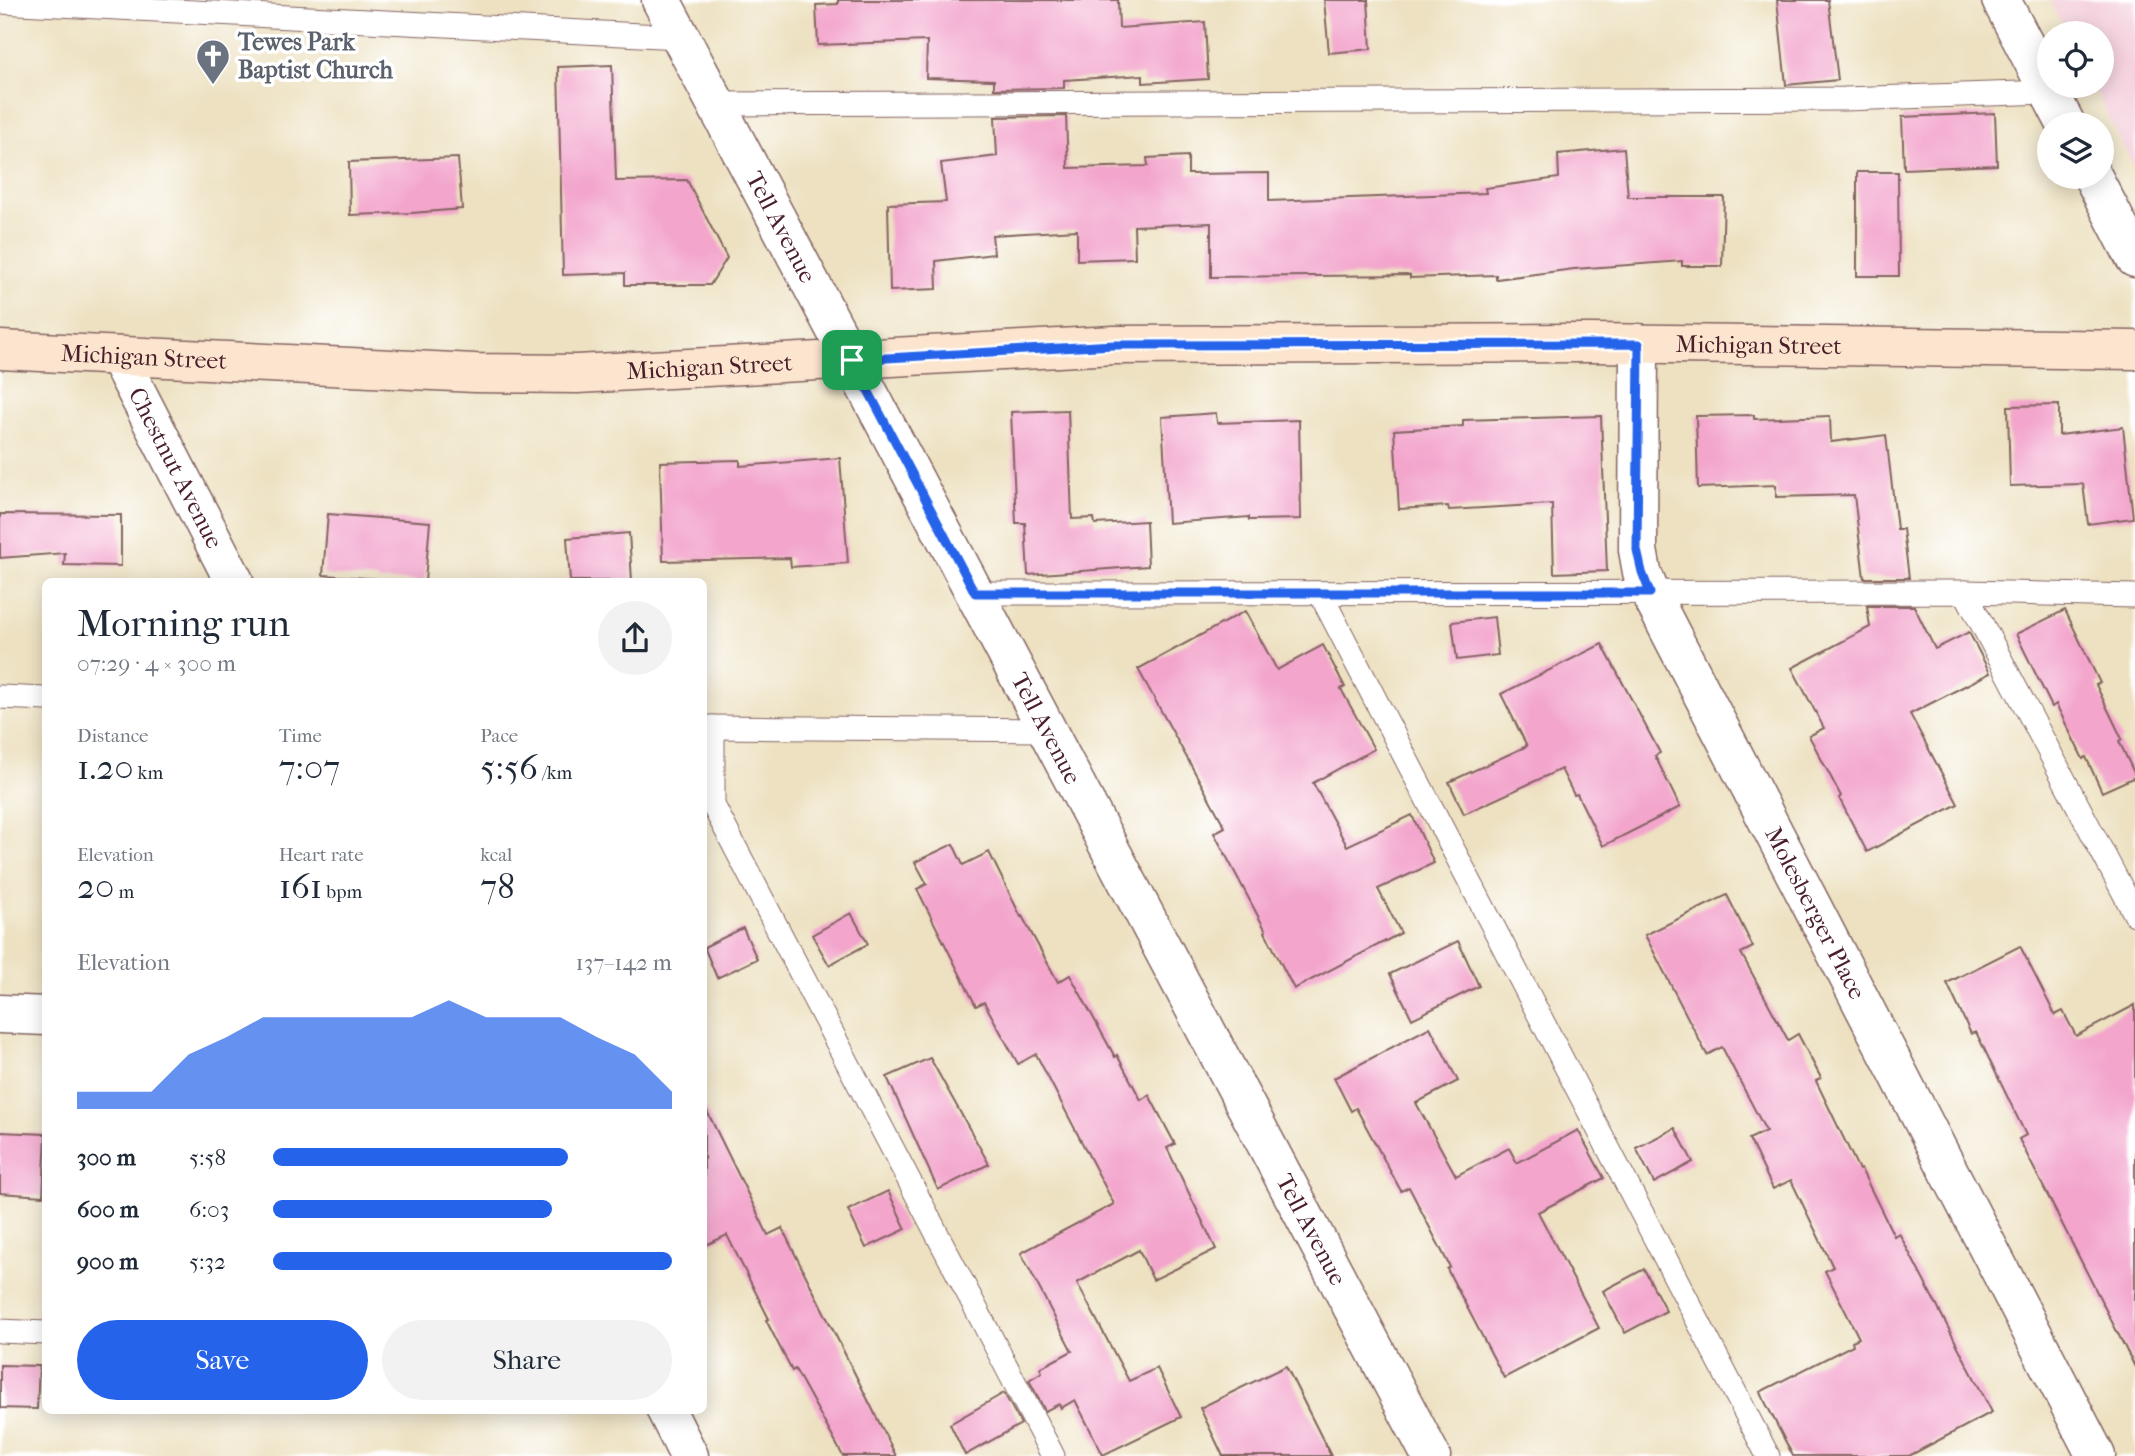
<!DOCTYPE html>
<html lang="en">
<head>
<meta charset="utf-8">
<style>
	:root { --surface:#fff; --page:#f2f2f3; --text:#1f2937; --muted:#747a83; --accent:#2563eb }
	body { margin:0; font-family:"IM FELL French Canon",serif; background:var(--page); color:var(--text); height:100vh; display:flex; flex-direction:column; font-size:26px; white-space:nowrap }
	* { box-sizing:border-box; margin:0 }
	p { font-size:23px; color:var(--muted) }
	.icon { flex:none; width:38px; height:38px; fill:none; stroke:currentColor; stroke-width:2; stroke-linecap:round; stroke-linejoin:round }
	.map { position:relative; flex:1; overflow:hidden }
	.sheet { position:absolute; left:42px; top:578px; width:665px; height:836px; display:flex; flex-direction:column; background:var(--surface); border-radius:10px; box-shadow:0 4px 18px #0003 }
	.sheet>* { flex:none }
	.fabs { position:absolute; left:2037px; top:21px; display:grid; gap:14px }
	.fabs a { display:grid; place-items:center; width:77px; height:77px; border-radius:50%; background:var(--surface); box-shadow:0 4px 18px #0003; font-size:35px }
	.pin { position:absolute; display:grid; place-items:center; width:60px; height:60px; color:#fff; margin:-30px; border-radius:14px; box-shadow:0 4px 10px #0006 }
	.round { display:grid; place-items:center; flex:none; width:74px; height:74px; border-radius:37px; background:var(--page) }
	.summary { display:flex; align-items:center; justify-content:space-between; height:119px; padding:0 35px }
	h1 { font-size:38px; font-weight:600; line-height:52px }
	.figures { display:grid; grid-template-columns:repeat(3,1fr); gap:10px; height:119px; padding:7px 35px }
	.figures div { display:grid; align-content:center }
	.figures b { font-size:35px; font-weight:600 }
	.figures small { font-size:19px; font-weight:400 }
	.figures p { font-size:19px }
	.chart { height:196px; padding:14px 35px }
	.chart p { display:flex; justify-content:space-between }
	.chart svg { width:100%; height:126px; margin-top:7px; fill:var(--accent); opacity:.7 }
	.cta { display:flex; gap:14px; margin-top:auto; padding:14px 35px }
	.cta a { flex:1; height:80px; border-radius:42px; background:var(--accent); color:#fff; font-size:28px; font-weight:600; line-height:80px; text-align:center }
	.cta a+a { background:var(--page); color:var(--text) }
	ul { padding:0 35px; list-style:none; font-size:23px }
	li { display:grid; grid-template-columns:112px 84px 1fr; align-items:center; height:52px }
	li i { height:18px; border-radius:9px; background:var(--accent) }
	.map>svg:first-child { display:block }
	.built { fill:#f4cfdc }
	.building { fill:#f3a5cc }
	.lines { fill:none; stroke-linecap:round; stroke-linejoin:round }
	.service-casing { stroke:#836360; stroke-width:25 }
	.minor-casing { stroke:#836360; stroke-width:41 }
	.secondary-casing { stroke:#836360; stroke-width:41 }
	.service { stroke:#fff; stroke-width:23 }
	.minor { stroke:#fff; stroke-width:38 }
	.secondary { stroke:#fce5cf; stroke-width:38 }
	.route-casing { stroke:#fff; stroke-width:14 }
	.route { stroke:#2563eb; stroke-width:9 }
	.labels { text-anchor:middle; stroke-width:7; stroke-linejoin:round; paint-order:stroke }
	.worship-label { font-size:24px; font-weight:bold; fill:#5b616d; stroke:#fff; text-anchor:start }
	.street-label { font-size:24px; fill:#4a1f2b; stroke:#fff }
</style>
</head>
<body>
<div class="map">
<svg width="2135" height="1456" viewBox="0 0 2135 1456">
	<rect width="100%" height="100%" fill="#fff"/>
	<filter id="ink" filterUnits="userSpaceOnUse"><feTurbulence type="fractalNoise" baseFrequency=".0143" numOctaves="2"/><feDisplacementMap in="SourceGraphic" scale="14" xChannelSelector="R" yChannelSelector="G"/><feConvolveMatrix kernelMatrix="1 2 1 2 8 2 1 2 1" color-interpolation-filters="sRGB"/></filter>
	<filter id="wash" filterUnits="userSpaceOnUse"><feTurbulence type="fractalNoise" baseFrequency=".00686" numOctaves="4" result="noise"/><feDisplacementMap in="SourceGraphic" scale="28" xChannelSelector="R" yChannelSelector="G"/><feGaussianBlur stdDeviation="1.57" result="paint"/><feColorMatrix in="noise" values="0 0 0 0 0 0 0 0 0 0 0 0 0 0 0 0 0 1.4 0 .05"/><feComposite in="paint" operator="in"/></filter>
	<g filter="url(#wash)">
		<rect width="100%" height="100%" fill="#ede1c1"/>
		<polygon class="built" points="2050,0 2135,0 2135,170 2093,86 2102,86 2102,33 2067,33"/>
		<g id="blocks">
			<g class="building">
				<polygon points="838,0 1118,0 1119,28 1205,22 1208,79 1143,83 1143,75 1064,80 1064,88 994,89 994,80 926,78 927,41 818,45 816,5 838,4"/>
				<polygon points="1324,0 1368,0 1371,49 1329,53"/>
				<polygon points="1777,0 1828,0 1838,80 1786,85"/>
				<polygon points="612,65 616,181 687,180 727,258 710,285 625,285 625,273 563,275 558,67"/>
				<polygon points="1995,113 1997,165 1904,169 1902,117"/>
				<polygon points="1066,116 1068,168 1148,166 1147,158 1188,156 1188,174 1269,173 1269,201 1486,193 1485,188 1559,178 1558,154 1624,148 1628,197 1724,197 1722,266 1682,266 1682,261 1574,269 1496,279 1496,275 1410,278 1410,275 1211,277 1211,223 1134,226 1135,258 1077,260 1077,230 992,235 994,254 936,261 937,289 890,291 888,204 946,202 941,163 997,156 995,117"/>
				<polygon points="458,158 462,209 411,213 350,215 349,162"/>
				<polygon points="1857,172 1898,172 1899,276 1857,276"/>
				<polygon points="2059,405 2059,435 2123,427 2133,518 2088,524 2083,484 2010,486 2008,406"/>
				<polygon points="1068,410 1072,519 1094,518 1095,524 1146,521 1148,566 1028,575 1025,523 1016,523 1011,412"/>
				<polygon points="1216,413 1217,423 1299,420 1301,519 1249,520 1249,517 1168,523 1162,417"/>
				<polygon points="1754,415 1754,419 1830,416 1831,442 1886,435 1897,529 1903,529 1909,578 1864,578 1854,495 1776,497 1776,485 1698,488 1696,416"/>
				<polygon points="1601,416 1607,571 1554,573 1552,504 1449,510 1448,506 1399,509 1394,430 1463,426 1463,420"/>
				<polygon points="840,458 848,563 791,567 790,558 663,561 660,462 740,460 740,466"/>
				<polygon points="0,514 121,515 121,566 64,565 65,553 0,558"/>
				<polygon points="328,514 430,522 425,581 378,581 378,579 323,575"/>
				<polygon points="629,533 632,581 570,581 567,538"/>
				<polygon points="1867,606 1914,606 1935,649 1969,632 1990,673 1910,714 1958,804 1867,852 1839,798 1841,796 1809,736 1824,728 1792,668 1870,627"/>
				<polygon points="2065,610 2100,683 2096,685 2122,739 2119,741 2135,775 2135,777 2102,792 2086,757 2083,759 2056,704 2052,707 2016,634"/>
				<polygon points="1245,611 1277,670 1323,645 1345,687 1341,689 1374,749 1313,783 1347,846 1412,815 1434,863 1378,889 1401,933 1294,989 1265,932 1266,931 1214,833 1225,827 1138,669"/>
				<polygon points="1494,617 1498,655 1457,660 1452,622"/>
				<polygon points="1602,644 1660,753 1655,756 1680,807 1603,846 1577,794 1574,795 1561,769 1464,814 1449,782 1527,746 1501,694"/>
				<polygon points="953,844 963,865 989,852 1021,917 1022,916 1058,982 1070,975 1115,1057 1117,1055 1141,1100 1149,1095 1175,1144 1167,1148 1216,1249 1153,1280 1139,1250 1077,1283 1129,1381 1157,1368 1181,1417 1103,1455 1075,1400 1061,1408 1059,1404 1045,1411 1029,1380 1042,1372 1040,1368 1072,1351 1021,1253 1114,1204 1036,1054 1018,1064 984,1002 976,1006 917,889 927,884 915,862"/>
				<polygon points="1727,895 1753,947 1741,953 1788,1040 1798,1034 1821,1078 1816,1081 1859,1170 1861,1169 1894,1236 1899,1233 1992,1412 1909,1456 1793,1456 1760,1392 1853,1345 1852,1341 1859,1338 1825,1271 1833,1267 1791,1180 1773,1189 1749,1139 1766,1131 1722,1047 1707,1055 1645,935"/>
				<polygon points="851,913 868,944 829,965 812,935"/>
				<polygon points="743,928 757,959 717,978 704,947"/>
				<polygon points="1458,941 1479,986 1412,1019 1390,974"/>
				<polygon points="2020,946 2055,1015 2063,1011 2076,1036 2135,1005 2135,1367 2019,1139 2026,1135 1976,1032 1971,1034 1947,983"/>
				<polygon points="1430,1027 1458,1081 1416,1103 1456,1176 1509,1148 1517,1163 1578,1130 1604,1178 1538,1212 1599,1328 1504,1378 1447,1269 1450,1267 1409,1187 1401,1191 1356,1108 1351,1111 1334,1078"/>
				<polygon points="930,1058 989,1164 938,1190 887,1077"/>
				<polygon points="704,1105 768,1235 782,1228 896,1456 843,1456 795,1369 792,1371 766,1320 769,1319 727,1235 704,1246"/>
				<polygon points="1675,1128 1693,1162 1654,1183 1636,1148"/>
				<polygon points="0,1132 46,1134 43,1196 0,1193"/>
				<polygon points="888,1191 906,1229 866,1248 848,1210"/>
				<polygon points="1644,1269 1666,1311 1625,1333 1603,1291"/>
				<polygon points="0,1365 39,1366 37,1409 0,1408"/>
				<polygon points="1286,1366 1331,1456 1223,1456 1200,1408"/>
				<polygon points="1004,1393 1021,1424 965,1455 950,1424"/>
			</g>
		</g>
	</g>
	<g filter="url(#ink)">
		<use href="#blocks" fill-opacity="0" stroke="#836360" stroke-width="2"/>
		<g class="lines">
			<g class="service-casing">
				<g id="service">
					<polyline points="0,2 680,37"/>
					<polyline points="717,104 1844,99 2049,92"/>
					<polyline points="1965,592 2135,914"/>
					<polyline points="975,593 1965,592 2135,596"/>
					<polyline points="1320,593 1768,1456"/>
					<polyline points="0,697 46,699"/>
					<polyline points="704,727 1048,730"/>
					<polyline points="713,727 713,805 1053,1456"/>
					<polyline points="0,1331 46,1333"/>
				</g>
			</g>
			<g class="minor-casing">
				<g id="minor">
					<path id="s1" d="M 661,0 L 1431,1456"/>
					<polyline points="2001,0 2066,124"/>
					<polyline points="2093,177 2135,258"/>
					<path id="s2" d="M 1639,343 L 1638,550 L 1642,572 L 1650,593 L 2096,1456"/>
					<path id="s3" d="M 118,356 L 234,581"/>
					<polyline points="0,1014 46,1016"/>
					<polyline points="666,1410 689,1456"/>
				</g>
			</g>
			<g class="secondary-casing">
				<g id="secondary">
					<path id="s4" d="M 0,350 L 475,373 L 577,374 L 1114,345 L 1591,343 L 2135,350"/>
				</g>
			</g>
			<use href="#service" class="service"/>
			<use href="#minor" class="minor"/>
			<use href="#secondary" class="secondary"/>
		</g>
	</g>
	<g class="lines" filter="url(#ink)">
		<g class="route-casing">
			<polygon id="route" points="1639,344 1637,550 1642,572 1650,593 975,593 852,360 1114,345"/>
		</g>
		<use href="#route" class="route"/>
	</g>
	<defs>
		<g id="church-pin" transform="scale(1.75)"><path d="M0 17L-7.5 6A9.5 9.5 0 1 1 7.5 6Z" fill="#6b7280" stroke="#fff"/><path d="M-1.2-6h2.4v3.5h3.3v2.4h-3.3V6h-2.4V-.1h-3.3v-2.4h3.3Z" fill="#fff"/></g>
	</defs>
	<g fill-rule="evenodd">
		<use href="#church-pin" x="213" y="56"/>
	</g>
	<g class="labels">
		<g class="worship-label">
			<text x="238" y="50">Tewes Park<tspan x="238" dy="28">Baptist Church</tspan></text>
		</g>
		<g class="street-label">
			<text dy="8" stroke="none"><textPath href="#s1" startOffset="257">Tell Avenue</textPath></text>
			<text dy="8" stroke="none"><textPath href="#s4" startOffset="1760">Michigan Street</textPath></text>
			<text dy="8" stroke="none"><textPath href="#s4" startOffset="144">Michigan Street</textPath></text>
			<text dy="8" stroke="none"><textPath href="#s4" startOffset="710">Michigan Street</textPath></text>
			<text dy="8" stroke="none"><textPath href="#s3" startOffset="126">Chestnut Avenue</textPath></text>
			<text dy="8" stroke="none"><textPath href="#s1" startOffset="824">Tell Avenue</textPath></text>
			<text dy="8" stroke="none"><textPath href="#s2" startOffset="612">Molesberger Place</textPath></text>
			<text dy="8" stroke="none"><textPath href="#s1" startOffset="1391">Tell Avenue</textPath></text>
		</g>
	</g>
</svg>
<div class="fabs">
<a><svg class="icon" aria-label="locate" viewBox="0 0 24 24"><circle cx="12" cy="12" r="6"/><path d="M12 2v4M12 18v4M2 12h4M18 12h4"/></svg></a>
<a><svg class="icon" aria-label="layers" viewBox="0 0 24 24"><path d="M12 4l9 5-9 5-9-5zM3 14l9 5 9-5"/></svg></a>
</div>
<div class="pin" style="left:852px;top:360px;background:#1e9e55"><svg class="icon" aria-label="arrive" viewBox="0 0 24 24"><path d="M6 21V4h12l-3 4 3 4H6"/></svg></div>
<section class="sheet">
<div class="summary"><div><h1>Morning run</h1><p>07:29 · 4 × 300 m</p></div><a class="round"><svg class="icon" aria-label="share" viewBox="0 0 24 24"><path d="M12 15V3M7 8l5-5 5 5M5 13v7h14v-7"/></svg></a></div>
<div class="figures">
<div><p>Distance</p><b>1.20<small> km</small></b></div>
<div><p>Time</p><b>7:07</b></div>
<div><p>Pace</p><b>5:56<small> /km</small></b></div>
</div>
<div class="figures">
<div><p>Elevation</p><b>20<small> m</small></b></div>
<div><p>Heart rate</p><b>161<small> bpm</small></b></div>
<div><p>kcal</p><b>78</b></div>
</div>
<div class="chart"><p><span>Elevation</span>137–142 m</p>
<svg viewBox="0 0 160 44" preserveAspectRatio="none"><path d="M0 44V38L10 38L20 38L30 25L40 19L50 12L60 12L70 12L80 12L90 12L100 6L110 12L120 12L130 12L140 19L150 25L160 38V44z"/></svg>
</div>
<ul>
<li><b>300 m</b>5:58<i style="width:74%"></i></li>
<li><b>600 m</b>6:03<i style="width:70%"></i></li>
<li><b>900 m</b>5:32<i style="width:100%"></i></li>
</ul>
<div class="cta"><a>Save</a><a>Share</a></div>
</section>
</div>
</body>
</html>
